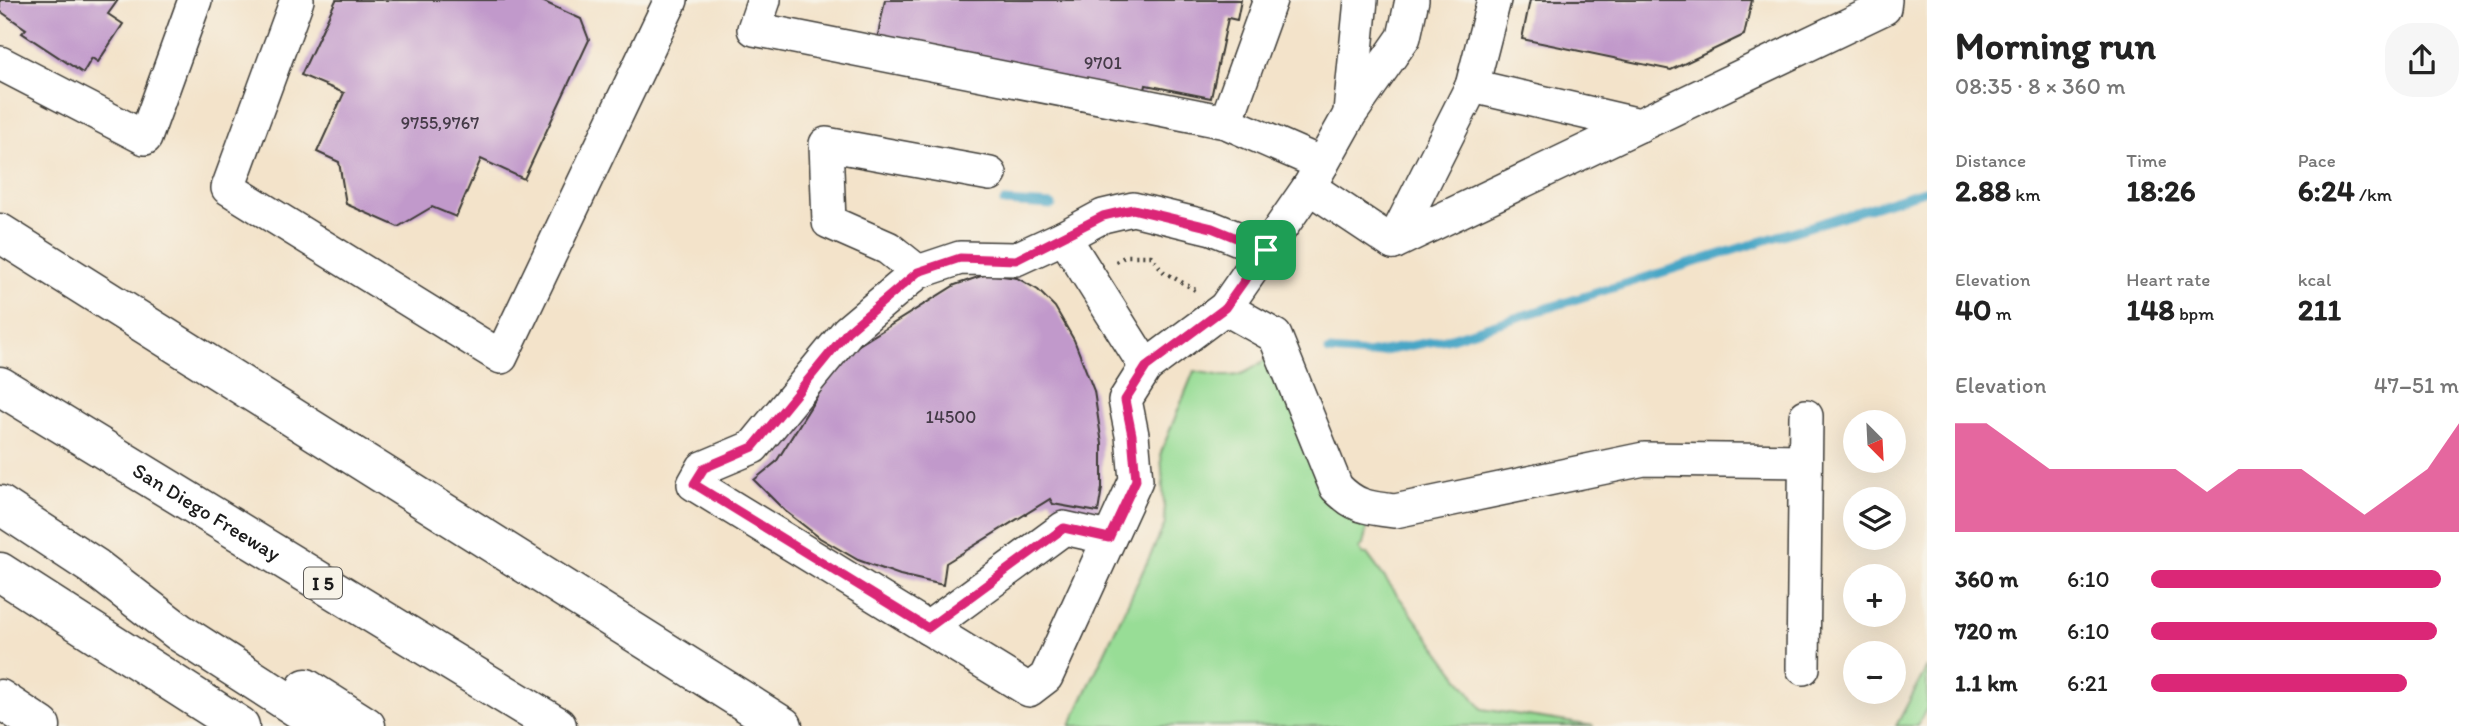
<!DOCTYPE html>
<html lang="en">
<head>
<meta charset="utf-8">
<style>
	:root { --surface:#fff; --page:#f6f6f6; --text:#222; --muted:#767676; --accent:#db2777 }
	body { margin:0; font-family:Itim,sans-serif; background:var(--page); color:var(--text); height:100vh; display:flex; flex-direction:column; font-size:26px; white-space:nowrap }
	* { box-sizing:border-box; margin:0 }
	p { font-size:23px; color:var(--muted) }
	.icon { flex:none; width:38px; height:38px; fill:none; stroke:currentColor; stroke-width:2; stroke-linecap:round; stroke-linejoin:round }
	.map { position:relative; flex:1; overflow:hidden }
	.side { display:flex; flex-direction:column; background:var(--surface); width:560px }
	.side>* { flex:none }
	.needle { width:46px; rotate:156deg }
	.fabs { position:absolute; left:1843px; top:410px; display:grid; gap:14px }
	.fabs a { display:grid; place-items:center; width:63px; height:63px; border-radius:50%; background:var(--surface); box-shadow:0 7px 28px #0002; font-size:35px }
	.pin { position:absolute; display:grid; place-items:center; width:60px; height:60px; color:#fff; margin:-30px; border-radius:14px; box-shadow:0 4px 10px #0006 }
	.round { display:grid; place-items:center; flex:none; width:74px; height:74px; border-radius:28px; background:var(--page) }
	.summary { display:flex; align-items:center; justify-content:space-between; height:119px; padding:0 28px }
	h1 { font-size:38px; font-weight:800; line-height:52px }
	.stats { display:grid; grid-template-columns:repeat(3,1fr); gap:10px; height:119px; padding:7px 28px }
	.stats div { display:grid; align-content:center }
	.stats b { font-size:30px; font-weight:800 }
	.stats small { font-size:19px; font-weight:400 }
	.stats p { font-size:19px }
	.chart { height:196px; padding:14px 28px }
	.chart p { display:flex; justify-content:space-between }
	.chart svg { width:100%; height:126px; margin-top:7px; fill:var(--accent); opacity:.7 }
	ul { padding:0 28px; list-style:none; font-size:23px }
	li { display:grid; grid-template-columns:112px 84px 1fr; align-items:center; height:52px }
	li i { height:18px; border-radius:9px; background:var(--accent) }
	main { display:flex; flex:1; min-height:0 }
	.map>svg:first-child { display:block }
	.green { fill:#98dd96; stroke:#5a7c59; stroke-width:2 }
	.lines { fill:none; stroke-linecap:round; stroke-linejoin:round }
	.stream { stroke:#47a6c6; stroke-width:9 }
	.building { fill:#c199cb }
	.minor-casing { stroke:#3c3a36; stroke-width:36 }
	.highway-casing { stroke:#3c3a36; stroke-width:41 }
	.path { stroke:#3c3a36; stroke-width:4.5; stroke-dasharray:2 5; stroke-linecap:butt }
	.minor { stroke:#fff; stroke-width:33 }
	.highway { stroke:#fff; stroke-width:38 }
	.route-casing { stroke:#fff; stroke-width:14 }
	.route { stroke:#db2777; stroke-width:9 }
	.labels { text-anchor:middle; stroke-width:5; stroke-linejoin:round; paint-order:stroke }
	.number-label { font-size:18px; fill:#453b48 }
	.shield { fill:#f7f3e8; stroke:#5e5c59; stroke-width:2 }
	.shield-label { font-size:19px; font-weight:bold; fill:#1c1c1c }
	.street-label { font-size:21px; fill:#1c1c1c; stroke:#f7f3e8 }
</style>
</head>
<body>
<main>
<div class="map">
<svg width="1927" height="726" viewBox="0 0 1927 726">
	<rect width="100%" height="100%" fill="#f7f3e8"/>
	<filter id="ink" filterUnits="userSpaceOnUse"><feTurbulence type="fractalNoise" baseFrequency=".0143" numOctaves="2"/><feDisplacementMap in="SourceGraphic" scale="14" xChannelSelector="R" yChannelSelector="G"/><feConvolveMatrix kernelMatrix="1 2 1 2 8 2 1 2 1" color-interpolation-filters="sRGB"/></filter>
	<filter id="wash" filterUnits="userSpaceOnUse"><feTurbulence type="fractalNoise" baseFrequency=".00686" numOctaves="4" result="noise"/><feDisplacementMap in="SourceGraphic" scale="28" xChannelSelector="R" yChannelSelector="G"/><feGaussianBlur stdDeviation="1.57" result="paint"/><feColorMatrix in="noise" values="0 0 0 0 0 0 0 0 0 0 0 0 0 0 0 0 0 1.4 0 .05"/><feComposite in="paint" operator="in"/></filter>
	<g filter="url(#wash)">
		<rect width="100%" height="100%" fill="#f3e3ca"/>
		<g class="green">
			<path d="M 1269,356 L 1368,523 L 1363,545 L 1359,548 L 1363,555 L 1367,554 L 1482,709 L 1594,726 L 1070,726 L 1165,524 L 1161,452 L 1194,371 C 1231,378 1240,381 1269,356 Z"/>
			<polygon points="1927,667 1927,708 1917,726 1896,726"/>
		</g>
		<g class="lines">
			<g class="stream">
				<polyline points="1004,202 1052,205"/>
				<polyline points="1329,351 1368,354 1451,338 1927,190"/>
			</g>
		</g>
		<g id="blocks">
			<g class="building">
				<polygon points="0,0 118,0 108,14 123,24 98,62 92,58 83,73 22,33 26,29 0,11"/>
				<polygon points="336,0 540,0 581,19 589,40 524,179 481,159 456,217 432,207 398,227 346,204 339,162 317,152 344,93 301,75"/>
				<polygon points="885,0 1241,0 1237,20 1228,18 1211,98 1146,85 1144,95 877,40"/>
				<polygon points="1530,0 1752,0 1744,35 1671,70 1522,39"/>
				<polygon points="987,274 1017,278 1038,290 1055,307 1074,340 1094,391 1102,444 1102,488 1098,512 1053,504 1050,499 946,563 943,585 900,575 858,560 820,538 785,511 754,480 776,462 843,355 955,285"/>
			</g>
		</g>
	</g>
	<g filter="url(#ink)">
		<use href="#blocks" fill-opacity="0" stroke="#3c3a36" stroke-width="2"/>
		<g class="lines">
			<g class="minor-casing">
				<g id="minor">
					<polyline points="297,0 228,188 501,357 671,0"/>
					<polyline points="764,0 754,29 1226,122 1322,164"/>
					<polyline points="0,63 145,138 195,0"/>
					<polyline points="1472,86 1494,0"/>
					<polyline points="1350,112 1361,0"/>
					<polyline points="1226,122 1270,0"/>
					<polyline points="1309,187 1393,243 1884,8 1885,0"/>
					<polyline points="1064,237 1016,259 960,258 918,272 848,331 753,447 703,468 694,484 1029,690 1046,677 1136,480 1132,435 1125,400 1146,367"/>
					<polyline points="1393,243 1472,86 1640,125"/>
					<polyline points="1266,250 1212,228 1133,209 1103,216 1064,237 1146,367 1225,308 1309,187 1350,114 1404,37 1412,0"/>
					<polyline points="918,272 888,248 829,222 826,144 990,174"/>
					<path d="M 1225,308 L 1275,336 L 1336,487 C 1355,507 1368,508 1395,511 L 1644,459 L 1805,461"/>
					<polyline points="928,628 1064,528 1109,538"/>
					<polyline points="1803,668 1806,416"/>
				</g>
			</g>
			<g class="highway-casing">
				<g id="highway">
					<polyline points="0,233 783,726"/>
					<path id="s1" d="M 0,386 L 557,726"/>
					<polyline points="0,505 96,568 179,632 325,726"/>
					<polyline points="0,572 240,726"/>
					<polyline points="306,688 366,726"/>
					<polyline points="0,699 41,726"/>
				</g>
			</g>
			<polyline class="path" points="1116,262 1126,256 1151,256 1164,272 1197,291"/>
			<use href="#minor" class="minor"/>
			<use href="#highway" class="highway"/>
		</g>
	</g>
	<g class="lines" filter="url(#ink)">
		<g class="route-casing">
			<polygon id="route" points="1133,209 1212,228 1266,250 1225,308 1146,367 1125,400 1132,435 1136,480 1109,538 1064,528 928,628 694,484 704,468 753,447 848,331 918,272 960,258 1016,260 1103,216"/>
		</g>
		<use href="#route" class="route"/>
	</g>
	<g class="labels">
		<g class="number-label">
			<text x="1103" y="69">9701</text>
			<text x="440" y="129">9755,9767</text>
			<text x="951" y="423">14500</text>
		</g>
		<rect class="shield" x="304" y="567.5" width="38" height="31" rx="5"/>
		<g class="shield-label">
			<text x="323" y="590">I 5</text>
		</g>
		<g class="street-label">
			<text dy="7" stroke="none"><textPath href="#s1" startOffset="242">San Diego Freeway</textPath></text>
		</g>
	</g>
</svg>
<div class="fabs">
<a><svg class="needle" viewBox="-14 -14 28 28"><path d="M0-13l5 13h-10z" fill="#e53935"/><path d="M0 13l5-13h-10z" fill="#767676"/></svg></a>
<a><svg class="icon" aria-label="layers" viewBox="0 0 24 24"><path d="M12 4l9 5-9 5-9-5zM3 14l9 5 9-5"/></svg></a>
<a>+</a>
<a>−</a>
</div>
<div class="pin" style="left:1266px;top:250px;background:#1e9e55"><svg class="icon" aria-label="arrive" viewBox="0 0 24 24"><path d="M6 21V4h12l-3 4 3 4H6"/></svg></div>
</div>
<section class="side">
<div class="summary"><div><h1>Morning run</h1><p>08:35 · 8 × 360 m</p></div><a class="round"><svg class="icon" aria-label="share" viewBox="0 0 24 24"><path d="M12 15V3M7 8l5-5 5 5M5 13v7h14v-7"/></svg></a></div>
<div class="stats">
<div><p>Distance</p><b>2.88<small> km</small></b></div>
<div><p>Time</p><b>18:26</b></div>
<div><p>Pace</p><b>6:24<small> /km</small></b></div>
</div>
<div class="stats">
<div><p>Elevation</p><b>40<small> m</small></b></div>
<div><p>Heart rate</p><b>148<small> bpm</small></b></div>
<div><p>kcal</p><b>211</b></div>
</div>
<div class="chart"><p><span>Elevation</span>47–51 m</p>
<svg viewBox="0 0 160 44" preserveAspectRatio="none"><path d="M0 44V6L10 6L20 14L30 22L40 22L50 22L60 22L70 22L80 30L90 22L100 22L110 22L120 30L130 38L140 30L150 22L160 6V44z"/></svg>
</div>
<ul>
<li><b>360 m</b>6:10<i style="width:94%"></i></li>
<li><b>720 m</b>6:10<i style="width:93%"></i></li>
<li><b>1.1 km</b>6:21<i style="width:83%"></i></li>
</ul>
</section>
</main>
</body>
</html>
